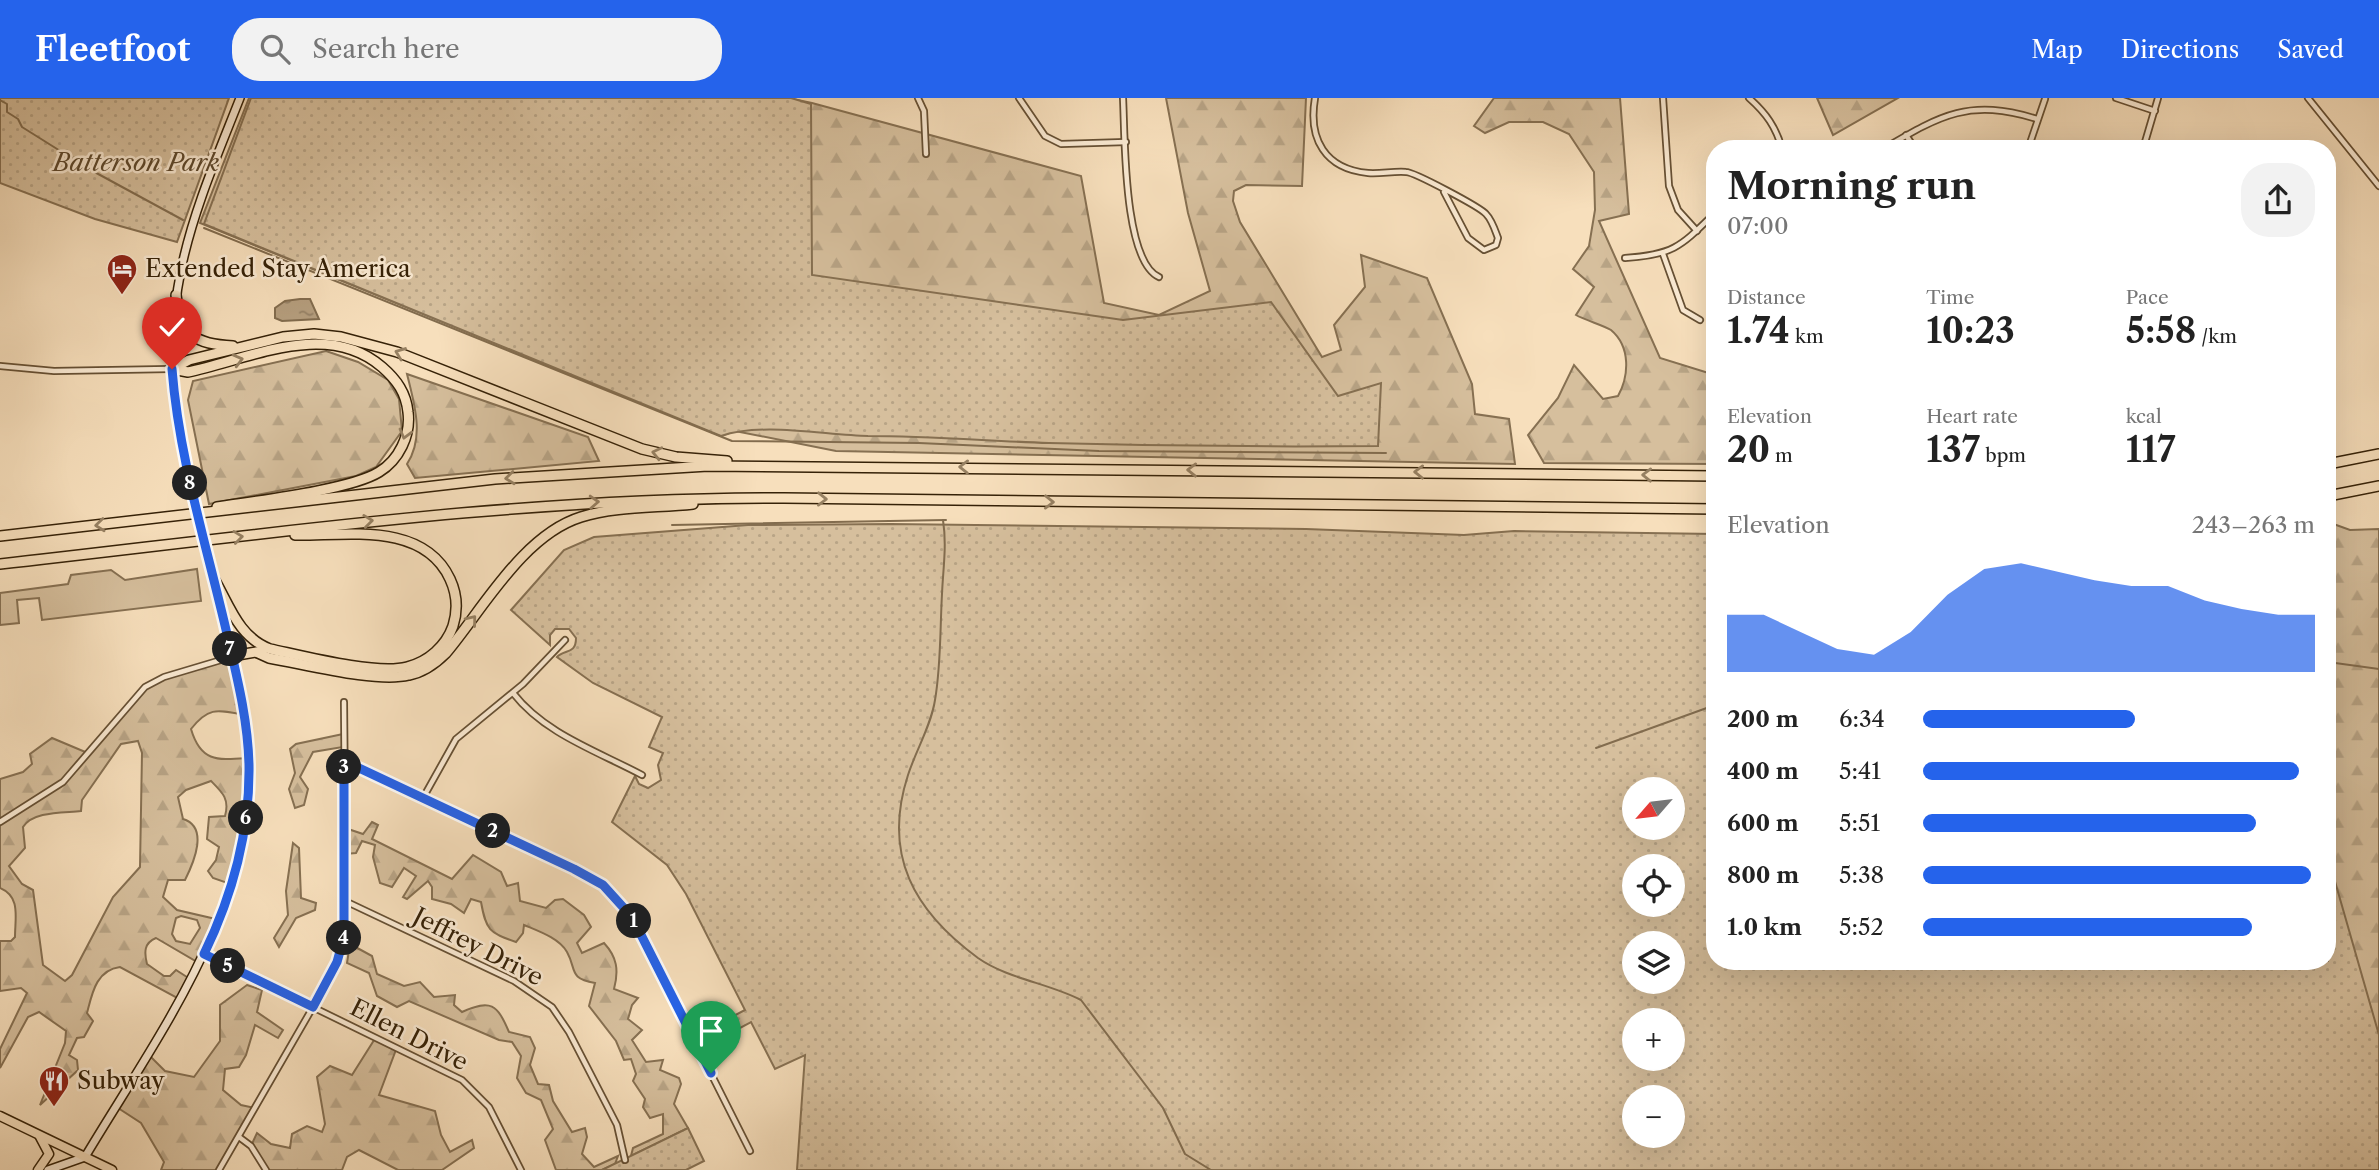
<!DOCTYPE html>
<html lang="en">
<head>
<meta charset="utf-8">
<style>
	:root { --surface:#fff; --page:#f2f2f2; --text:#222; --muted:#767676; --accent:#2563eb }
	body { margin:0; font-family:"Libre Caslon Text",serif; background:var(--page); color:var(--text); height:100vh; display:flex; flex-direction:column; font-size:26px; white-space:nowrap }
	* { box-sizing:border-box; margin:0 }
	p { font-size:23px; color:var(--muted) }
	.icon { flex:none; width:38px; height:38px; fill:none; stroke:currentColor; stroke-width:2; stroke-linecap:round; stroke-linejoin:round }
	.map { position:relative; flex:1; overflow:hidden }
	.side { position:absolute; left:1706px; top:42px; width:630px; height:830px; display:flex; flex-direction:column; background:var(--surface); border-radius:28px; box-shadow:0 7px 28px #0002 }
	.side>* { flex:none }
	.needle { width:46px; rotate:242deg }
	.controls { position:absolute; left:1622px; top:679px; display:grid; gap:14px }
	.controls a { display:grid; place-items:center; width:63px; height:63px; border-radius:50%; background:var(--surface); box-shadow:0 7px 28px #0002; font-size:35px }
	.pin { position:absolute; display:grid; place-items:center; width:60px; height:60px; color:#fff; margin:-72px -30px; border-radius:50% 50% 50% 0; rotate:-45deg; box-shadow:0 0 7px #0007 }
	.pin .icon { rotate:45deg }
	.km { position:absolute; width:35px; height:35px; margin:-18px; border-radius:50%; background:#222; color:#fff; font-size:19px; line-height:35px; text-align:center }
	.round { display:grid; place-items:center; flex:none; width:74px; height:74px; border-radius:28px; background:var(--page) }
	.headline { display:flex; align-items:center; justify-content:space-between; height:119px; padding:0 21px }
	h1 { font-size:38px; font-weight:800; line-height:52px }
	.figures { display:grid; grid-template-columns:repeat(3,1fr); gap:10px; height:119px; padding:7px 21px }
	.figures div { display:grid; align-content:center }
	.figures b { font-size:35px; font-weight:800 }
	.figures small { font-size:19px; font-weight:400 }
	.figures p { font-size:19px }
	.chart { height:196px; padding:14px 21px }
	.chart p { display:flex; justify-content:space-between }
	.chart svg { width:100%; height:126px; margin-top:7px; fill:var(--accent); opacity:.7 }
	ul { padding:0 21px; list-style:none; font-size:23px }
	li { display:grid; grid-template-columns:112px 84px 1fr; align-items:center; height:52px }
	li i { height:18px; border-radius:9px; background:var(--accent) }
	header { display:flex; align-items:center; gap:42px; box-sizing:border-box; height:98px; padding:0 35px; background:var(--accent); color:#fff }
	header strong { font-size:33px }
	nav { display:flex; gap:38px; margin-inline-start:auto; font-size:24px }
	.search { width:490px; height:63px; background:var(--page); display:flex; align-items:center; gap:18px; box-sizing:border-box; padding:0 24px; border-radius:28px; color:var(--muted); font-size:26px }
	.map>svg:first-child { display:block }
	.green { fill:#d6bf9d; stroke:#867052; stroke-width:2 }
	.forest { fill:url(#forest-firs); stroke:#867052; stroke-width:2; fill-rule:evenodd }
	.park { fill:url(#park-dots); stroke:#867052; stroke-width:2; fill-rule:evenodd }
	.water { fill:url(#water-ripples); stroke:#826c4e; stroke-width:2 }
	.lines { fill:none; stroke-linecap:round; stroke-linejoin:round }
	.stream { stroke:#826c4e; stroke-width:2 }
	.minor-casing { stroke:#665034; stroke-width:8 }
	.secondary-casing { stroke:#352107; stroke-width:10 }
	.trunk-casing { stroke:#352107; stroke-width:11 }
	.motorway-casing { stroke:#352107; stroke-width:12 }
	.minor { stroke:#faead3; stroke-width:4.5 }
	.secondary { stroke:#faead3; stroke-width:7 }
	.trunk { stroke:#f7dfbc; stroke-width:8 }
	.motorway { stroke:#f7dfbc; stroke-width:9 }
	.secondary-bridge-casing { stroke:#352107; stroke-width:10; stroke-linecap:butt }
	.secondary-bridge { stroke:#faead3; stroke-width:7 }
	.oneway { stroke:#968062 }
	.route-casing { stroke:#fff; stroke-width:14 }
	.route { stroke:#2563eb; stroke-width:9 }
	.labels { text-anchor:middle; stroke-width:5; stroke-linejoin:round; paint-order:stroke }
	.park-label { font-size:24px; font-style:italic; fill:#5d482c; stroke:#faead3 }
	.poi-label { font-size:24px; fill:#352107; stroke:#faead3; text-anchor:start }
	.street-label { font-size:24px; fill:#352107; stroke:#faead3 }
</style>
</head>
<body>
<header>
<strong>Fleetfoot</strong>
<div class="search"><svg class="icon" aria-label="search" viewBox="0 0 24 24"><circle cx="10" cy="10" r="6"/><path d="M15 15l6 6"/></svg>Search here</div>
<nav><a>Map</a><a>Directions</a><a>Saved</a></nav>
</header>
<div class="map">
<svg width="2379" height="1072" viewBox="0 0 2379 1072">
	<defs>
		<pattern id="forest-firs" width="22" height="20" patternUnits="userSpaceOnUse" patternTransform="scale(1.75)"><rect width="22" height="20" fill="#d6bf9d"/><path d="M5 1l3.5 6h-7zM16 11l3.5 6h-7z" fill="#b8a486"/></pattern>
		<pattern id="park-dots" width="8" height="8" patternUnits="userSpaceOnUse" patternTransform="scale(1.75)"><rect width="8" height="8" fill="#d6bf9d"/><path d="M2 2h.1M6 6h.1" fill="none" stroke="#b8a486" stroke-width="1.8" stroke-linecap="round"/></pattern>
		<pattern id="water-ripples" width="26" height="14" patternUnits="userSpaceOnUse" patternTransform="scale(1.75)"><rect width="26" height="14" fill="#b59e7e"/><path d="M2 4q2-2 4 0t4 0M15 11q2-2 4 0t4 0" fill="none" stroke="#948065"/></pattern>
	</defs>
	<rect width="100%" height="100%" fill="#f7dfbc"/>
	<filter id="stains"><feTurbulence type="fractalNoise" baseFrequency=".00286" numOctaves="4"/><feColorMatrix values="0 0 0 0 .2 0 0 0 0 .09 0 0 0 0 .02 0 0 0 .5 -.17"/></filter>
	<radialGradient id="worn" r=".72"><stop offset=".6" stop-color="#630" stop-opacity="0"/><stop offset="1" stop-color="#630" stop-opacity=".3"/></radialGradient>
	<polygon class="green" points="197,471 201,503 42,522 39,500 17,502 19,525 0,527 0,495 68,486 71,477 111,472 125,482"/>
	<g class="forest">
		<polygon points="249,0 788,0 812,5 1081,78 1104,205 1159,217 1210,193 1188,115 1166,0 1306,0 1302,88 1246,87 1234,93 1233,103 1240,124 1322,259 1341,252 1334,227 1365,189 1361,157 1427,180 1472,286 1475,316 1509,321 1515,366 836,353 735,333 721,338 200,125"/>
		<path d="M 1494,0 L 1620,0 L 1629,116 L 1599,123 L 1660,260 L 1715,277 L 1715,366 L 1544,365 L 1528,337 L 1558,300 L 1574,267 L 1603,301 L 1618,298 C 1629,278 1631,249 1611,232 C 1605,228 1585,222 1576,217 L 1594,189 L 1573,171 L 1589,148 L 1595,112 L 1594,74 L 1569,36 L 1543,24 L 1509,24 L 1485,35 L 1474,28 Z"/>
		<polygon points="1817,0 1898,0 1833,37"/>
		<polygon points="326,253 358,264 388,282 399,301 402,333 376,369 356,378 209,406 188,302 193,283"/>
		<path d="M 407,276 L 588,339 L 599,363 L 415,380 L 407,366 C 425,339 414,305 407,276 Z"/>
		<polygon points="2328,424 2350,432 2379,431 2379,998 2328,863"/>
		<path d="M 232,558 L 245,617 C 218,612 209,608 191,631 C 201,665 218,662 250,660 L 233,787 L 213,780 L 208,773 L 216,762 L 219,749 L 207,741 L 209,719 L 225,718 C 230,701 222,694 211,683 L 186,692 L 178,699 L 183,721 C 209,729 194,764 185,782 L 168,782 L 163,799 L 177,812 L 220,822 L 199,865 L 156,840 C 144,845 144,854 147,866 L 164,878 L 170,878 L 176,872 L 190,881 L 179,901 L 120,869 C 96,872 92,896 87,915 L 93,923 L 84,939 L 77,940 L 69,957 L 77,962 L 78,972 L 40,1007 L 65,945 L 66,933 L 39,914 L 28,919 L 0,970 L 0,951 L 27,895 L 21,890 L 0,893 L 0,843 L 11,843 L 15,839 C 15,819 21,799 0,790 L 0,681 L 23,674 L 32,666 L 30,656 L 52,640 L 90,656 L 144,591 L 157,583 ZM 138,643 L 142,655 L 140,769 L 113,799 L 72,877 L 65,883 L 43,867 L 33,792 L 22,786 L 9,768 L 25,750 L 23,729 C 33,713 63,715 81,713 L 82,702 L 121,646 ZM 181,818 L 197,822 L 200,830 L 190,846 L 176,843 L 172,836 L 176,820 Z"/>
		<polygon points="343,636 343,649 313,654 300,679 308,691 304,707 295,710 289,691 295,675 290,651 296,646"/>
		<path d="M 372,724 L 378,727 L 372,741 L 452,781 L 473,757 L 501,774 L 507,788 L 518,785 L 520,803 L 546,810 L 555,802 L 563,801 L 584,817 L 591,829 L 577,845 L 582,855 L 604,845 C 617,859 619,872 614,891 L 638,900 L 632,907 L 628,921 L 642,932 L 632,942 L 646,964 L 663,962 L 660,972 L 679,980 L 681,986 L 674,1006 L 688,1030 L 631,1058 L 633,1050 L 663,1036 L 663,1016 L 650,1020 L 643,1009 L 645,1001 L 633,983 L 636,976 L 631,961 L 624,962 L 616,943 L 589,908 L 595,885 C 568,880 577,872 567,854 C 559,840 538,833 524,827 L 523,835 L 516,844 C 489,835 486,832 481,804 L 471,801 L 464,815 L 451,806 L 432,801 L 432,789 L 428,783 L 407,801 L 403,799 L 416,778 L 404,770 L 392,789 L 380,785 L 373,759 L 375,747 L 362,743 L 356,755 L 345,756 L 345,730 L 363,736 Z"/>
		<polygon points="293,745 299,750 301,800 316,805 315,812 296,820 279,849 274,840 288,817 286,793"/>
		<path d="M 350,846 L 372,858 L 377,876 L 404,888 L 420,884 L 434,899 L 455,897 L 454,907 L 462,914 C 491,901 497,906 509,934 L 530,939 L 535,950 L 530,967 L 538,986 L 549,987 L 553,1003 L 572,1034 L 585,1030 L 587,1039 L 582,1056 L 594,1069 L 618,1058 L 615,1066 L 602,1072 L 556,1072 L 545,1042 L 553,1031 L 541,1002 L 526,995 L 517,980 L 521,958 L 512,944 L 499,942 L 409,903 L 397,909 L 377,898 L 369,875 L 347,865 Z"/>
		<polygon points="247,887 262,892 257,914 283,932 278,940 255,927 246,957 239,969 225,971 223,992 241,1007 255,1010 219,1072 161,1072 164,1064 141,1025 115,1008 147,955 165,973 194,979 220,943 220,907"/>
		<polygon points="376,939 397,949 379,997 435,1013 441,1037 450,1054 472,1042 474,1050 442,1072 398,1072 359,1052 347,1059 342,1072 266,1072 251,1048 257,1035 271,1046 290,1050 292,1036 307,1028 322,1034 325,1026 317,979 330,968 352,977"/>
	</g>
	<g class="park">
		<polygon points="0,0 229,0 177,144 95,121 0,85"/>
		<path d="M 251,0 L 791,0 L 811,6 L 812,177 L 1123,222 L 1271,204 L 1338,298 L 1381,285 L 1378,348 C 1269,349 1158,348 1049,345 C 989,343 929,338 868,338 C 824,337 762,324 721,338 L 204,126 Z"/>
		<path d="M 891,426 L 1306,431 L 1464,437 L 1514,433 L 1715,436 L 1715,863 L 2328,863 L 2328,759 L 2379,937 L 2379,1072 L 797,1072 L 805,957 L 775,971 L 751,924 L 708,947 L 707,951 L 697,932 L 703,934 L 745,912 L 686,796 L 667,767 L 612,724 L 635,678 L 639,686 L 648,690 L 661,682 L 658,667 L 663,655 L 649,649 L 662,619 L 593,585 L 557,559 C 564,551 576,557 576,540 L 569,531 L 555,531 L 550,537 L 550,547 L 511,512 L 564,452 L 594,439 L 748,427 ZM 1673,691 L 1673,730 L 1634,730 L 1634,691 ZM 1673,768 L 1673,807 L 1634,807 L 1634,768 ZM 1673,845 L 1673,884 L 1634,884 L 1634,845 ZM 1673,922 L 1673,961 L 1634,961 L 1634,922 ZM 1673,999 L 1673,1038 L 1634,1038 L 1634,999 Z"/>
		<polygon points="688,1030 704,1063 686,1072 602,1072"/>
	</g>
	<polygon class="water" points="300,201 310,201 319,221 282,223 275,220 275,210 285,203"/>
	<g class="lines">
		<g class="stream">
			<polyline points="0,2 7,6 7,14 18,21 22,29 89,71 183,122"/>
			<polyline points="204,130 732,343 919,345 1099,353 1386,355"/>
			<path d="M 943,422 C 947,448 943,471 942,496 C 940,531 941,568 935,602 C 931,628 916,652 908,677 C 882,757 914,813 978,860 C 1008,881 1048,885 1081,902 L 1163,1010 L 1185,1056 L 1211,1072"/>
			<polyline points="672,427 946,422"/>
			<polyline points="2328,564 2379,571"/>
			<polyline points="1596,650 1715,607"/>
			<polyline points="2165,868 2166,863"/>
		</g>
		<g class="minor-casing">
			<g id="minor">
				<polyline points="918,0 924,13 926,56"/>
				<polyline points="1019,0 1045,38 1061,46 1126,44"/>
				<path d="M 1123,0 C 1125,36 1123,163 1159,179"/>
				<path d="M 1315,0 C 1308,41 1325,71 1368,75 C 1381,76 1393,73 1406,74 C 1414,74 1480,109 1486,116 C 1492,122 1495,132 1498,140 L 1496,147 L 1484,152 L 1468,140 L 1444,94"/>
				<polyline points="1663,0 1669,88 1678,112 1697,133"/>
				<path d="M 1749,0 C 1766,15 1776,29 1782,51"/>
				<polyline points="2116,0 2155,13"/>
				<polyline points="2308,0 2379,88"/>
				<polyline points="1906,37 1915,51"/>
				<path d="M 1883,51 C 1941,17 1969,0 2037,21"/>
				<polyline points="2028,51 2045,1"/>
				<polyline points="2143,51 2158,0"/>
				<polyline points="1663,156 1683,212 1700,222"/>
				<path d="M 1625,160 C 1674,157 1681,148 1715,115"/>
				<polyline points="0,268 54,273 170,271"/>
				<path d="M 513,595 C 545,636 597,653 642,677"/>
				<polyline points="344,663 580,773 613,796 632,819 750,1053"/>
				<polyline points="423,700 456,641 523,586 565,542"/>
				<polyline points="0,724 63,684 145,589 164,579 231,559"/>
				<polyline points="345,803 514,883 552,909 569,934 617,1027 625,1062"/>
				<polyline points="204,856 462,982 489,1009 521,1072"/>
				<polyline points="239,1039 251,1048 266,1072"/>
				<polyline points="219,1072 313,909 341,851 346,815 344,604"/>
			</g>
		</g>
		<g class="secondary-casing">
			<g id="secondary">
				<path d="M 194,400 C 176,325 165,250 181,172 C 193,113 218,56 240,0"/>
				<path d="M 48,1072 L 85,1059 C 161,932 259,804 248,648 C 243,584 223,520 208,457"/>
			</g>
		</g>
		<g class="trunk-casing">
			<g id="trunk">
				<polyline points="0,1018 112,1072"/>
				<polyline points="38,1072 49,1056 40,1039"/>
			</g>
		</g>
		<g class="motorway-casing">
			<g id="motorway">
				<path d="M 176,197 C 181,238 195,246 233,248"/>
				<polyline points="172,271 189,262 283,239 314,236 341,239 397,254 642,351 676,359 727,363"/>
				<path d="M 172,271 L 188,274 C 250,261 326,221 382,269 C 397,282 406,295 408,314 C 411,337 399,362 379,374 C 350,392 255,403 217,409"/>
				<polyline points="2328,366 2379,356"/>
				<polyline points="2328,398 2379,388"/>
				<polyline points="0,438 495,381 708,368 1715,378"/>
				<path d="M 0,466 C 261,437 521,399 784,400 L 1715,411"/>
				<path d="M 213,479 C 229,506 238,539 270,551 C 303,558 376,577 407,569 C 428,564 446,548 453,528 C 458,512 457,496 450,481 C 423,423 345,438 295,437"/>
				<path d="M 258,555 L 269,560 C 305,566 376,585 409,577 C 424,574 435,566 446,555 C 483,511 523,437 581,419 C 616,408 657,410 693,406"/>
				<polyline points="232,558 262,553"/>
			</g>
		</g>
		<use href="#minor" class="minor"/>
		<use href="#secondary" class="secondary"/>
		<use href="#trunk" class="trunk"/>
		<use href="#motorway" class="motorway"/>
		<g class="secondary-bridge-casing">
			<polyline id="secondary-bridge" points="194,400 208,457"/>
		</g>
		<use href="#secondary-bridge" class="secondary-bridge"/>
	</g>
	<defs><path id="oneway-chevron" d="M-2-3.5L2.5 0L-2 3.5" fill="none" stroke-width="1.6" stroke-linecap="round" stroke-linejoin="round" transform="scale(1.75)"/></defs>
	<g class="oneway">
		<use href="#oneway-chevron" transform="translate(400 255) rotate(-159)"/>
		<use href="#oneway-chevron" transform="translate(238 262) rotate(-15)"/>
		<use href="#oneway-chevron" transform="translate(405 336) rotate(105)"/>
		<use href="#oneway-chevron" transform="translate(657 355) rotate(-167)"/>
		<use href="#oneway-chevron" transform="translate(964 369) rotate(-179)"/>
		<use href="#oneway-chevron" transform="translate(1192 372) rotate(-179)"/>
		<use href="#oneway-chevron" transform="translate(1419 374) rotate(-179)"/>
		<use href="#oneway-chevron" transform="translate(1647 377) rotate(-179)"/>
		<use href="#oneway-chevron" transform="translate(510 380) rotate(174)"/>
		<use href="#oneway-chevron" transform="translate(822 401) rotate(1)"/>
		<use href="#oneway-chevron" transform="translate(594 404) rotate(-3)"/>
		<use href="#oneway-chevron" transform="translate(1049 404) rotate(1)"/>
		<use href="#oneway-chevron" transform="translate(368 423) rotate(-7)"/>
		<use href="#oneway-chevron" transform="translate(100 427) rotate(174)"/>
		<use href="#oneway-chevron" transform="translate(238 439) rotate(-7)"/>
		<use href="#oneway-chevron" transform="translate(472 522) rotate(-51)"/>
	</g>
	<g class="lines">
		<g class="route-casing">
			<path id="route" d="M 172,271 C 179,361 207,449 227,536 C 237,579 248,622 249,667 C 250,734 233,796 204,856 L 313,909 L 337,864 L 344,839 L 344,663 L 574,771 L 603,787 L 632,819 L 711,975"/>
		</g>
		<use href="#route" class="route"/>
	</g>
	<defs>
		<g id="hotel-pin" transform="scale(1.575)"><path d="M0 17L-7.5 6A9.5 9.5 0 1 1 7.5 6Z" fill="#8f2418" stroke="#faead3"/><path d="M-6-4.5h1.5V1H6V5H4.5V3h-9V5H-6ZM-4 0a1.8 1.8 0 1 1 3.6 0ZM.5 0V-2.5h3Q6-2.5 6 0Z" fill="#fff"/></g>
		<g id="restaurant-pin" transform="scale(1.575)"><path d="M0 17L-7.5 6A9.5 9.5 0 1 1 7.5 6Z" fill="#8f2418" stroke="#faead3"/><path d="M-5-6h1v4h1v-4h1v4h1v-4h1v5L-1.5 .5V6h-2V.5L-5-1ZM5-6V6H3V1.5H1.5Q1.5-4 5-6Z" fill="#fff"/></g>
	</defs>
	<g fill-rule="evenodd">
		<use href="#hotel-pin" x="122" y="171"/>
		<use href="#restaurant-pin" x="54" y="983"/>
	</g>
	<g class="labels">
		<g class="park-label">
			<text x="136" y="73">Batterson Park</text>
		</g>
		<g class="poi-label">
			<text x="145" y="179">Extended Stay America</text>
			<text x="77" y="991">Subway</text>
		</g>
		<g class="street-label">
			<text transform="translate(478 849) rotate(27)" y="8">Jeffrey Drive</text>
			<text transform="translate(409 937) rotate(27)" y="8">Ellen Drive</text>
		</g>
	</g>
	<rect width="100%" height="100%" filter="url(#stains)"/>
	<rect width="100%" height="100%" fill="url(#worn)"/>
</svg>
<div class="controls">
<a><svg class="needle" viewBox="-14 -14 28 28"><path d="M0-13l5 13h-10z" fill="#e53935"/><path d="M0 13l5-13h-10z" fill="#767676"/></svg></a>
<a><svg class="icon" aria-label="locate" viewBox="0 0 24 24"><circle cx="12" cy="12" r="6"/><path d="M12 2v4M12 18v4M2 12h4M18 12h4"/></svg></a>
<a><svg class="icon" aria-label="layers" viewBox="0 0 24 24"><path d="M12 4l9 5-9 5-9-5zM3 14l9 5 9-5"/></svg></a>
<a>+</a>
<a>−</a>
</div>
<div class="pin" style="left:711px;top:975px;background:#1e9e55"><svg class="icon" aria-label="arrive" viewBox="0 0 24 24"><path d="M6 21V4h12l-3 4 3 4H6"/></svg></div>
<div class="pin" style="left:172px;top:271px;background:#d93025"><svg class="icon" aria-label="check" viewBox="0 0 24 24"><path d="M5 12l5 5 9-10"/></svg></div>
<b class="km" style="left:634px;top:823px">1</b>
<b class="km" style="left:493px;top:733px">2</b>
<b class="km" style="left:344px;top:669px">3</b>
<b class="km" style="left:344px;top:840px">4</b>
<b class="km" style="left:228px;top:868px">5</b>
<b class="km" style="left:246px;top:720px">6</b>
<b class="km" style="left:230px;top:551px">7</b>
<b class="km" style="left:190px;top:385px">8</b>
<section class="side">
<div class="headline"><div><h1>Morning run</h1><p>07:00</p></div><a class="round"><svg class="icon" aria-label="share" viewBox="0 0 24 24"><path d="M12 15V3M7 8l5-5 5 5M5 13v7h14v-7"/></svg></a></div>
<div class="figures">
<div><p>Distance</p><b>1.74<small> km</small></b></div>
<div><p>Time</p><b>10:23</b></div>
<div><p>Pace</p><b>5:58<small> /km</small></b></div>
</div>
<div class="figures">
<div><p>Elevation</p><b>20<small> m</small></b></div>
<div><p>Heart rate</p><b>137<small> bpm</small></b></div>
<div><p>kcal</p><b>117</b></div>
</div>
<div class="chart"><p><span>Elevation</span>243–263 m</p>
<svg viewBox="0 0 160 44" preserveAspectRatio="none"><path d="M0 44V24L10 24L20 30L30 36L40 38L50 30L60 17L70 8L80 6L90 9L100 12L110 14L120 14L130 19L140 22L150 24L160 24V44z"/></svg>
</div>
<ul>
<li><b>200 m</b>6:34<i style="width:54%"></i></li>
<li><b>400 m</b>5:41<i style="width:96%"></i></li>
<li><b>600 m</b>5:51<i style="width:85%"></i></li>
<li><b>800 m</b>5:38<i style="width:99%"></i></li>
<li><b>1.0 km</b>5:52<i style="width:84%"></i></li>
</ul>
</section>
</div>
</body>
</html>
